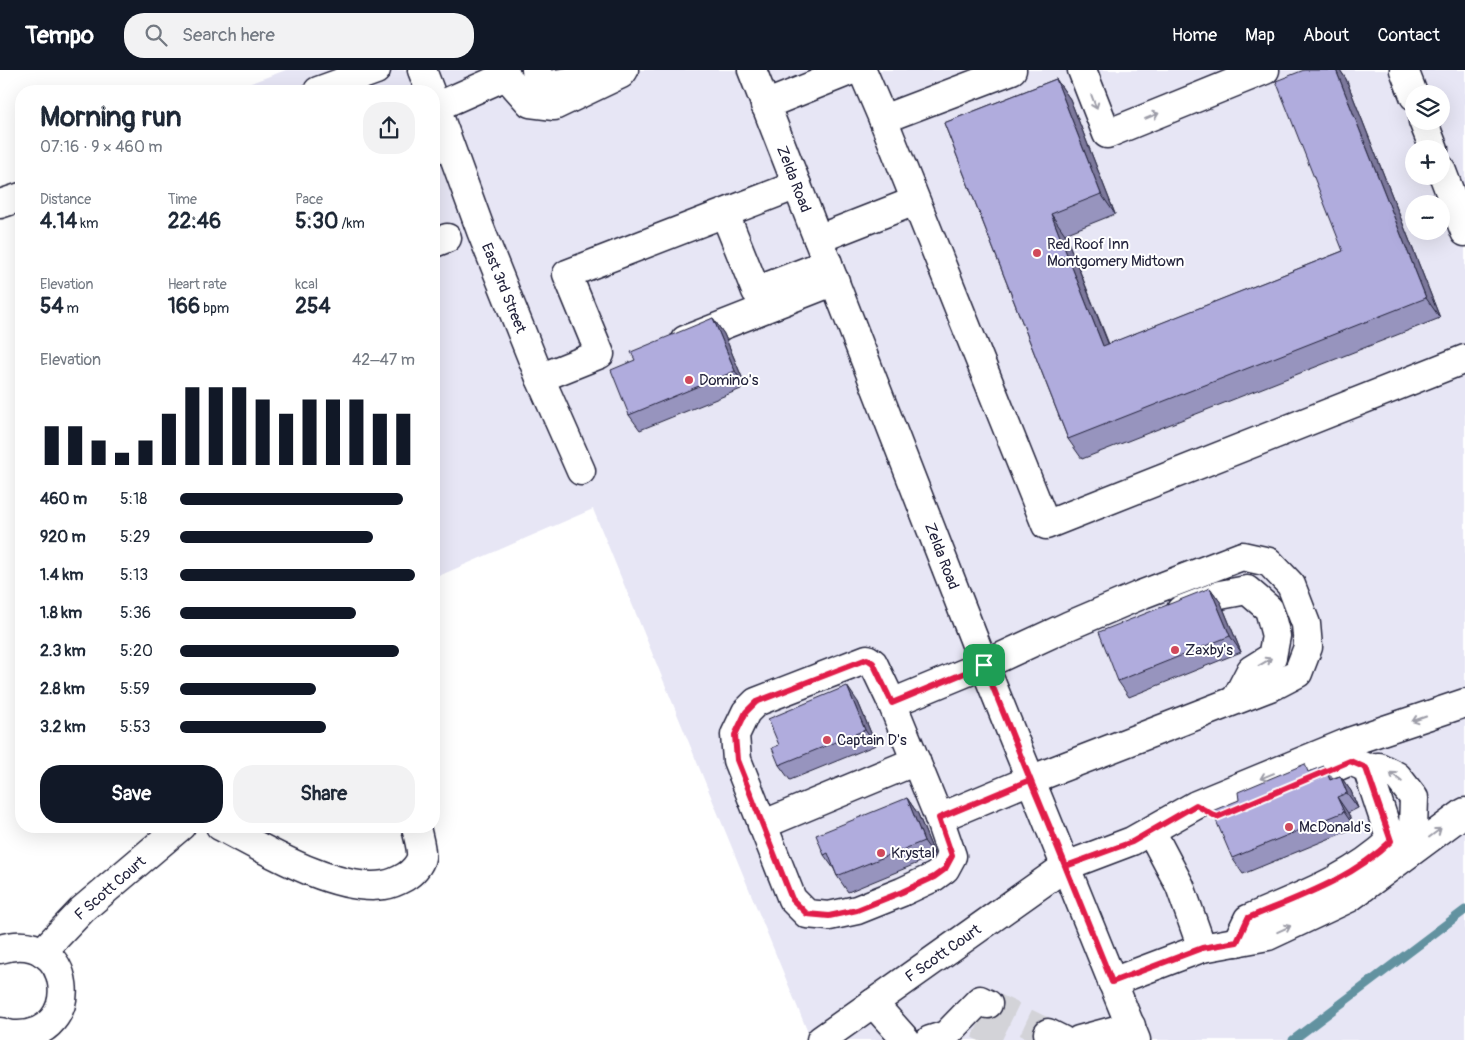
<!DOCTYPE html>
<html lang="en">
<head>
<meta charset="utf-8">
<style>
	:root { --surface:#fff; --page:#f2f2f3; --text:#1f2937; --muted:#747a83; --accent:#111827 }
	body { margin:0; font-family:Pangolin,sans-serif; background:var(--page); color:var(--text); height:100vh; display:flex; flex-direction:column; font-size:19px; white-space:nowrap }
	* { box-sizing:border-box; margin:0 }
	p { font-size:16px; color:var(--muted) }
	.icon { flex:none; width:28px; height:28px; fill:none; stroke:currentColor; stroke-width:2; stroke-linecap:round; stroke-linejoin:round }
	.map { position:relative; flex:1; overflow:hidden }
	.side { position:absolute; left:15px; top:15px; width:425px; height:748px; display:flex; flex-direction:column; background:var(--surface); border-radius:20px; box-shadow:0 5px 20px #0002 }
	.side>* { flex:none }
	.fabs { position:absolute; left:1405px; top:15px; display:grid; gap:10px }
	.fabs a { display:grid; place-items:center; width:45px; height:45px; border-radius:50%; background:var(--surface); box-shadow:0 5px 20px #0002; font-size:25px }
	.pin { position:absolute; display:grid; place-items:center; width:42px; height:42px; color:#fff; margin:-21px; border-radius:10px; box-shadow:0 2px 8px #0006 }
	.round { display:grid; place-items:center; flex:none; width:52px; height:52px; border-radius:20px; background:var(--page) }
	.head { display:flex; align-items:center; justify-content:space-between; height:85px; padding:0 25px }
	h1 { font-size:28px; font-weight:700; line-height:38px }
	.stats { display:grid; grid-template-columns:repeat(3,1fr); gap:8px; height:85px; padding:5px 25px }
	.stats div { display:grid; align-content:center }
	.stats b { font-size:21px; font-weight:700 }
	.stats small { font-size:14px; font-weight:400 }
	.stats p { font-size:14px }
	.chart { height:140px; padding:10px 25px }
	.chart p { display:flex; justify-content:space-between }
	.chart svg { width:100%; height:90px; margin-top:5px; stroke:var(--accent); stroke-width:6 }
	.button { display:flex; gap:10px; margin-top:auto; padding:10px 25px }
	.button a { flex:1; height:58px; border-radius:20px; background:var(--accent); color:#fff; font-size:20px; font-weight:700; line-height:58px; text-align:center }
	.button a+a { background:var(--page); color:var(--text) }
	ul { padding:0 25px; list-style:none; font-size:16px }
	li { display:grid; grid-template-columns:80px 60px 1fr; align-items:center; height:38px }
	li i { height:12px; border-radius:6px; background:var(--accent) }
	header { display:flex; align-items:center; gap:30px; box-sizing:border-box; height:70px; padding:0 25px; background:var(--accent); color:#fff }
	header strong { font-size:24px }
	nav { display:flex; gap:28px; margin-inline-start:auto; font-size:18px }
	.search { width:350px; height:45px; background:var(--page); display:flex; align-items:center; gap:12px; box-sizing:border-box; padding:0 18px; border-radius:20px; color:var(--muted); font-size:19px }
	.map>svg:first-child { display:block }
	.built { fill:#e7e6f5; fill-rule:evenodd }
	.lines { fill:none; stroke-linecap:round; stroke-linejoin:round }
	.stream { stroke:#6292a0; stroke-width:9 }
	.minor-tunnel { stroke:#d3d3d8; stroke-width:28; stroke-dasharray:28 14; stroke-linecap:butt }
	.minor-casing { stroke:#22223b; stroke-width:31 }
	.major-casing { stroke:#22223b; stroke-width:31 }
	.minor { stroke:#fff; stroke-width:28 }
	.major { stroke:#fff; stroke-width:28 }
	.wall { fill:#9794be; stroke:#22223b }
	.shaded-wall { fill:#7b789b; stroke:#22223b }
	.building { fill:#b0acdd; stroke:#22223b }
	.oneway { stroke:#9c9ca7 }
	.route-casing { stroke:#fff; stroke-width:10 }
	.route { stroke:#e11d48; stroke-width:6 }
	.poi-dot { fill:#d1495b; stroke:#fff; stroke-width:2 }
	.labels { text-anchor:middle; stroke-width:4; stroke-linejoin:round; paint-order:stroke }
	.street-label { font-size:15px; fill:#22223b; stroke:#fff }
	.poi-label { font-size:15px; fill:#22223b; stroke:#fff; text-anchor:start }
</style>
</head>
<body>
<header>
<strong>Tempo</strong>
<div class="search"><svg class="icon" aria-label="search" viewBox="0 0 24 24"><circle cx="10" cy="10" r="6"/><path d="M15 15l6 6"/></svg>Search here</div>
<nav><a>Home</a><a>Map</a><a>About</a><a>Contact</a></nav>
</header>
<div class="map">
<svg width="1465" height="970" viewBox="0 0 1465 970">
	<rect width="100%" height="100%" fill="#fff"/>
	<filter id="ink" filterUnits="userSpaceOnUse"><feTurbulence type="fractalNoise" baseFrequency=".02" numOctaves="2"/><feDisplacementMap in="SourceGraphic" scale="10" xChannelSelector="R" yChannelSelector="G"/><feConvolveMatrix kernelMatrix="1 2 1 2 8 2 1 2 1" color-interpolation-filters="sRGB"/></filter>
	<g filter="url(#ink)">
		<path class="built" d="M 286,0 L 1465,0 L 1465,970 L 811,970 L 593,439 L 434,508 L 434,21 L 233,21 L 232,20 ZM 1414,24 L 1441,24 L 1441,51 L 1414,51 ZM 1414,79 L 1441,79 L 1441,106 L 1414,106 ZM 1414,134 L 1441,134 L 1441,161 L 1414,161 Z"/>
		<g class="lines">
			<polyline class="stream" points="1293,970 1465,840"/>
			<g class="minor-tunnel">
				<polyline points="988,934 1048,963"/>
				<polyline points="978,955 1009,970"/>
			</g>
			<g class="minor-casing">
				<g id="minor">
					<polyline points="422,0 430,21"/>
					<polyline points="503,0 506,6 530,33 554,36 621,4 624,0"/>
					<polyline points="536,0 542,16 593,8"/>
					<polyline points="862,0 883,49"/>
					<polyline points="1012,0 883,49 1046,455 1465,289"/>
					<polyline points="1082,0 1107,64 1265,0"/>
					<polyline points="1404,0 1414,26"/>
					<polyline points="318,21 376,0"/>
					<polyline points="434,32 481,161 540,308 581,401"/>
					<polyline points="765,35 852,0"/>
					<polyline points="436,37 506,6"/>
					<polyline points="1423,51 1434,79"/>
					<polyline points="1441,99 1465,162"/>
					<polyline points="0,134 21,127"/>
					<polyline points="725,144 756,221 828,193"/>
					<polyline points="818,169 915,131"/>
					<polyline points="434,173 447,168"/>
					<polyline points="685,270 835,211"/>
					<polyline points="540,308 600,284 567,204 797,115"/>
					<polygon points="1242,486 1269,492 1291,515 1306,554 1308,577 1298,603 1275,615 1030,710 939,748 892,633 984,595 1068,556 1143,524"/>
					<polyline points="1181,540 1220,525 1247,520 1269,539 1276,566 1272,587 1251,600 1236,629"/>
					<polyline points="892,633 873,593 867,589 756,632 746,642 735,665 737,690 792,829 807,844 829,846 857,840 902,822 934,807 945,799 952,786 939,748"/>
					<polyline points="1318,705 1350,691 1367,698 1379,697 1397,706 1414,728 1413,759 1391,771"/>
					<polyline points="762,755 916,691"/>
					<path d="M 220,756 C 262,778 336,823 384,815 C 392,814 398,811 405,807 C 412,803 420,794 421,787 C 422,777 417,765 416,756"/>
					<polyline points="1151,761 1180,816 1202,878"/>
					<path d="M 1237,872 L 1248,849 C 1298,827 1351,809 1391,771 L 1367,698"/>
					<path d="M 0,879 C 76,856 85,968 15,965 C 10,965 5,963 0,962"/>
					<polyline points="42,882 82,840 181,756"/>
					<polyline points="1112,912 1202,878 1268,866 1349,828 1465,742"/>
					<polyline points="873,933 906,970"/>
					<polyline points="1048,963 1062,970"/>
					<polyline points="821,970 1066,796 1132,771 1196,735 1349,672 1465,633"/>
					<polyline points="930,970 946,965 980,930 988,934"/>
					<polyline points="1079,970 1131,956"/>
				</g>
			</g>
			<g class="major-casing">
				<polyline id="major" points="752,0 984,595 1136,970"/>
			</g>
			<use href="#minor" class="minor"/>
			<use href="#major" class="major"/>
		</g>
		<g class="wall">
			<polygon points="1304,0 1340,0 1346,9 1440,248 1082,389 1068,369 944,53 1056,9 1070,29 1115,144 1065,164 1109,274 1343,181"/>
			<polygon points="713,248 724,264 746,317 640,360 629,345 635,290"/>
			<polygon points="1210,518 1221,533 1241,582 1129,627 1118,611"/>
			<polygon points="858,632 876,675 790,710 779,695 779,675"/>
			<polygon points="1310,701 1333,708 1340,706 1351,721 1358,738 1348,743 1355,758 1243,804 1232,788"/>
			<polygon points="907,728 918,744 935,786 848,822 837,806 834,799 824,785"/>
		</g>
		<g class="shaded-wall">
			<polygon points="1336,0 1340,0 1346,9 1440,248 1426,228"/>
			<polygon points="1056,9 1070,29 1115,144 1101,124"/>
			<polygon points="1051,144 1065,164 1117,296 1103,276"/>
			<polygon points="713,248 724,264 746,317 735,301"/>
			<polygon points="1210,518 1221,533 1241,582 1230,566"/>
			<polygon points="847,616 858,632 876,675 865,660"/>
			<polygon points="1324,696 1335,711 1330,710"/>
			<polygon points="1340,706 1351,721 1358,738 1347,723"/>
			<polygon points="1337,727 1348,743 1355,758 1344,742"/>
			<polygon points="907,728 918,744 935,786 924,771"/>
		</g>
		<g class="building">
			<polygon points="1304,0 1336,0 1426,228 1068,369 944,53 1056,9 1101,124 1051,144 1103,276 1343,181 1276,11"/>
			<polygon points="713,248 735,301 629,345 611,300 635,290 631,282"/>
			<polygon points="1210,518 1230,566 1118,611 1099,562"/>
			<polygon points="847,616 865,660 779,695 772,678 779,675 768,649"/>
			<polygon points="1305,694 1308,702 1324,696 1330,710 1340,706 1347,723 1337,727 1344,742 1232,788 1212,741 1239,730 1238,722"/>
			<polygon points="907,728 924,771 837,806 828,783 824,785 816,765"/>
		</g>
		<defs><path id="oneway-shaft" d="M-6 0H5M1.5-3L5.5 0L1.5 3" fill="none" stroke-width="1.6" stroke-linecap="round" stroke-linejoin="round" transform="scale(1.25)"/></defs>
		<g class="oneway">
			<use href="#oneway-shaft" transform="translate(1094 32) rotate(69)"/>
			<use href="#oneway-shaft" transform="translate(1152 46) rotate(-22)"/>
			<use href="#oneway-shaft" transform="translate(1265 592) rotate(-31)"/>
			<use href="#oneway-shaft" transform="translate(1419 649) rotate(161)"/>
			<use href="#oneway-shaft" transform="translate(1267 706) rotate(158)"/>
			<use href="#oneway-shaft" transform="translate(1396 707) rotate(-141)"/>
			<use href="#oneway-shaft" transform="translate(1435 763) rotate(-37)"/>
			<use href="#oneway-shaft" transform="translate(1284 859) rotate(-25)"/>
		</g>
	</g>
	<g class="lines" filter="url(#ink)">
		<g class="route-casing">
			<path id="route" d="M 984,595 L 892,633 L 873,593 L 867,589 L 756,632 L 746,642 L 735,665 L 737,690 L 792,829 L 807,844 L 829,846 L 857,840 L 902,822 L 934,807 L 945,799 L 952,786 L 939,748 L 1030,710 L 1066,796 L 1132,772 L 1196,735 L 1217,747 L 1350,691 L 1366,698 L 1391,771 C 1352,809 1298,827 1248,848 L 1237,872 L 1202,878 L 1112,912 L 984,595"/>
		</g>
		<use href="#route" class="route"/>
	</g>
	<g class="poi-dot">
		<circle cx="1037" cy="183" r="5"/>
		<circle cx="689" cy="310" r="5"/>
		<circle cx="1175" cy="580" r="5"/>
		<circle cx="827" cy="670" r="5"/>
		<circle cx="1289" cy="757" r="5"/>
		<circle cx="881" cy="783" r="5"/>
	</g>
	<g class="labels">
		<g class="street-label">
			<text transform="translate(794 109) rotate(69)" y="5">Zelda Road</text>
			<text transform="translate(504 218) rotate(68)" y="5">East 3rd Street</text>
			<text transform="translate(942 486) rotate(69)" y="5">Zelda Road</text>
			<text transform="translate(110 818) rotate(-41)" y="5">F Scott Court</text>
			<text transform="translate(943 883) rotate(-35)" y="5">F Scott Court</text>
		</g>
		<g class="poi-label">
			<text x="1047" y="179">Red Roof Inn<tspan x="1047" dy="17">Montgomery Midtown</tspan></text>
			<text x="699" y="315">Domino's</text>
			<text x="1185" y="585">Zaxby's</text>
			<text x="837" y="675">Captain D's</text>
			<text x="1299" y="762">McDonald's</text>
			<text x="891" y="788">Krystal</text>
		</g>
	</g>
</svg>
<div class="fabs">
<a><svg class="icon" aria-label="layers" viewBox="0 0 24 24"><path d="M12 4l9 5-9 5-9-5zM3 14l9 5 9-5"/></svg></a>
<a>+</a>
<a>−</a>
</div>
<div class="pin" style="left:984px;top:595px;background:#1e9e55"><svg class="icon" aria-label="arrive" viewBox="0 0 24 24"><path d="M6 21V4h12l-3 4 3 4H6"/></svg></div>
<section class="side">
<div class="head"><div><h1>Morning run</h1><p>07:16 · 9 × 460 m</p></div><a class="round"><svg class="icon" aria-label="share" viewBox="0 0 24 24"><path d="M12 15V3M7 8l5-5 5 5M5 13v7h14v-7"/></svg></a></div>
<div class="stats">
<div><p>Distance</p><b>4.14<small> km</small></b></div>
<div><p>Time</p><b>22:46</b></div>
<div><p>Pace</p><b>5:30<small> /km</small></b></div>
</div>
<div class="stats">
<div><p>Elevation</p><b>54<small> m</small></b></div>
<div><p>Heart rate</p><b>166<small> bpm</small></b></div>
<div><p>kcal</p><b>254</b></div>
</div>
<div class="chart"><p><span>Elevation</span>42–47 m</p>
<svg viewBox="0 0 160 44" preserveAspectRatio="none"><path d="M5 44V25M15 44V25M25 44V32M35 44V38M45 44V32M55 44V19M65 44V6M75 44V6M85 44V6M95 44V12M105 44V19M115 44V12M125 44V12M135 44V12M145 44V19M155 44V19"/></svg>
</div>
<ul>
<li><b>460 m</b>5:18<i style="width:95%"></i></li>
<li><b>920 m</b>5:29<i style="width:82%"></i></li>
<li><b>1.4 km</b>5:13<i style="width:100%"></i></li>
<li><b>1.8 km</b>5:36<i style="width:75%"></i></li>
<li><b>2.3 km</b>5:20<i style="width:93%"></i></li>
<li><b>2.8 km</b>5:59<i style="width:58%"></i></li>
<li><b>3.2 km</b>5:53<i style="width:62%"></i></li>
</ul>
<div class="button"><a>Save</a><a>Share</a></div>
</section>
</div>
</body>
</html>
